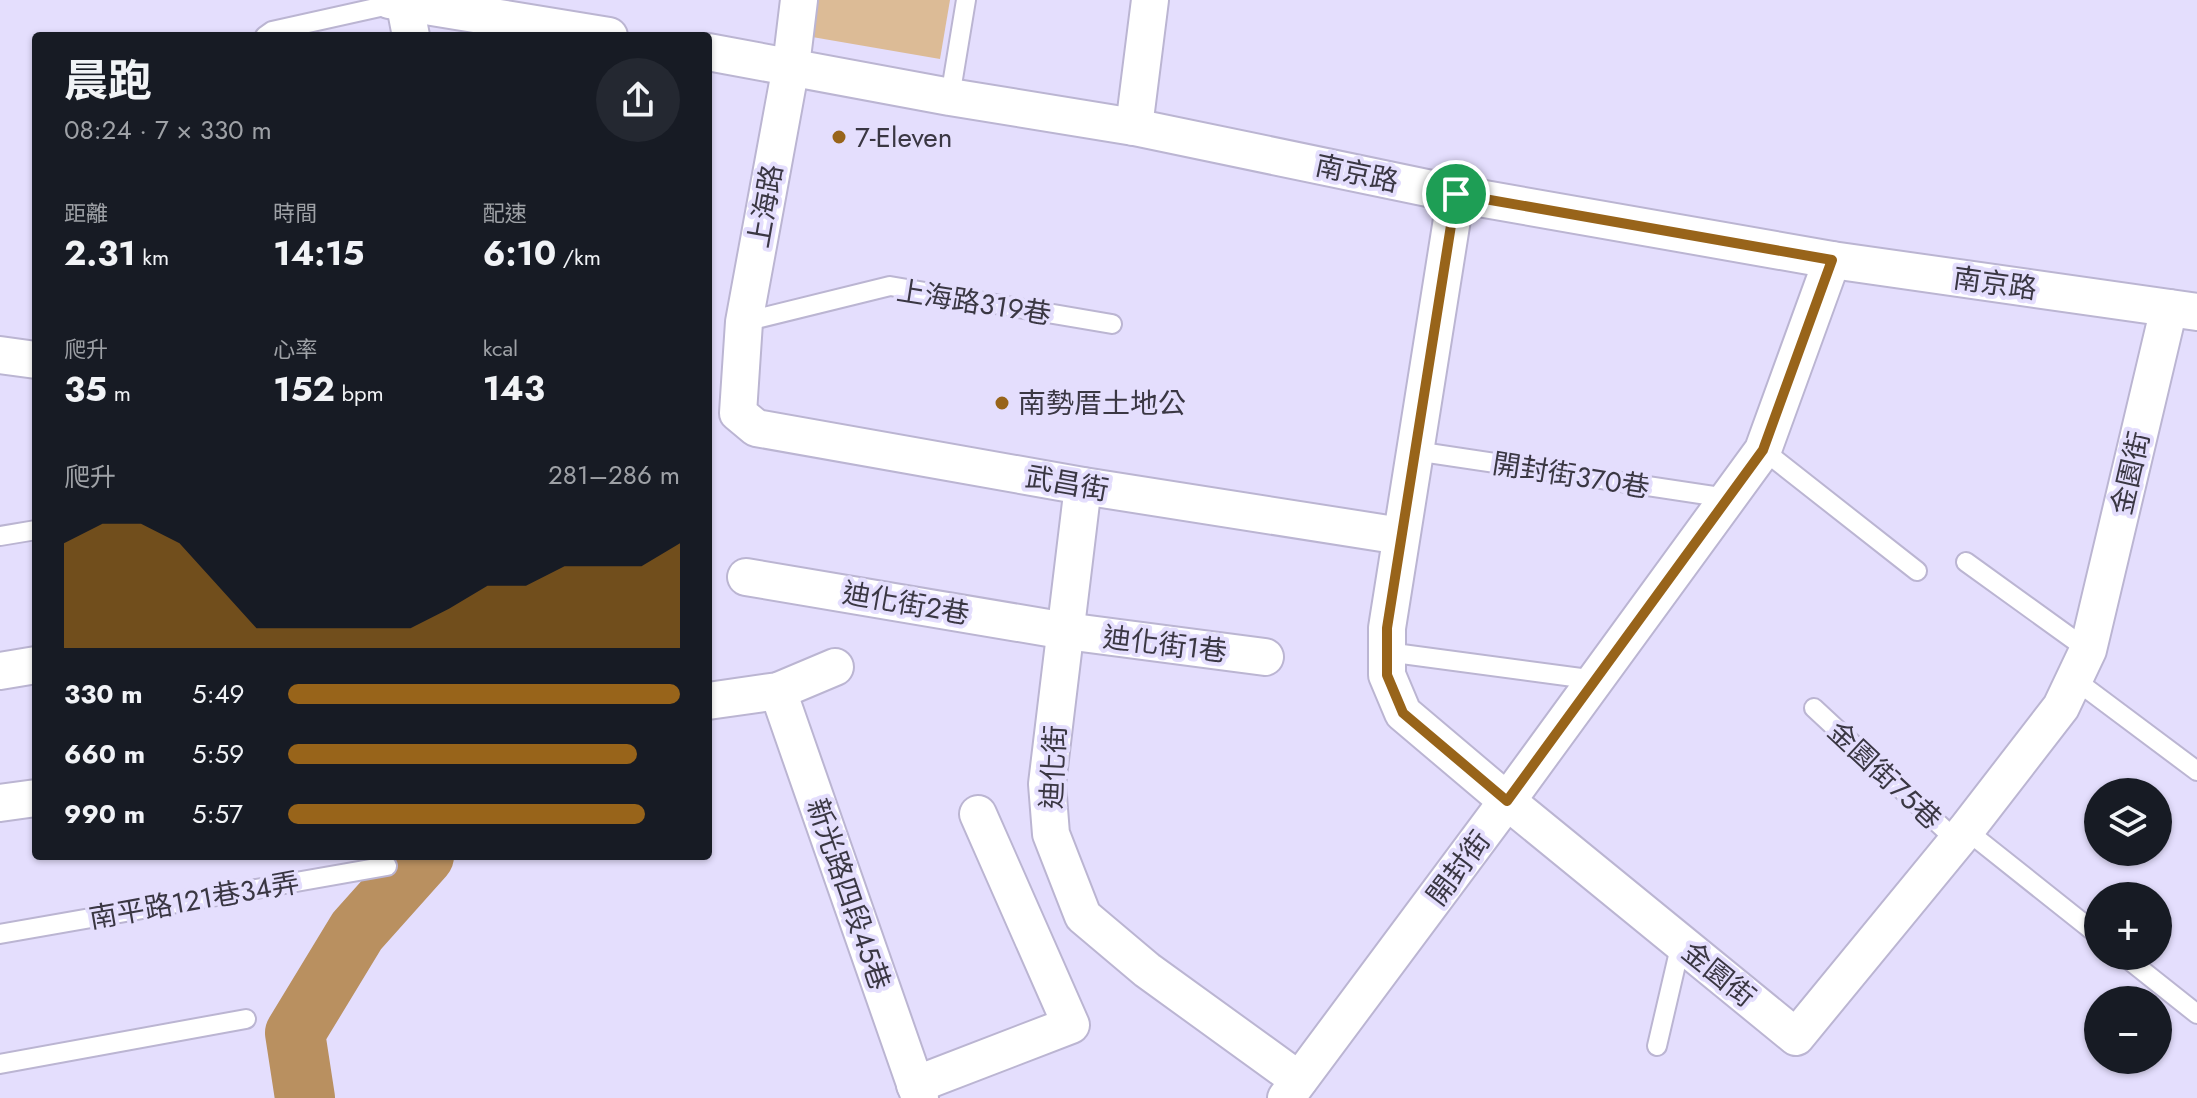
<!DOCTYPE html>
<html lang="zh-TW">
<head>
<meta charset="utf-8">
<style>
	:root { --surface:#171b24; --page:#242831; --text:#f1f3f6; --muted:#9ea1a6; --accent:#98641a }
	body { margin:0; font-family:Jost,"Noto Sans TC",sans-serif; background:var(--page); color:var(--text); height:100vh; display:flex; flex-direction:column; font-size:30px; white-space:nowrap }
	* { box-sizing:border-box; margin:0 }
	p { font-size:26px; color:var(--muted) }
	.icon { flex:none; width:44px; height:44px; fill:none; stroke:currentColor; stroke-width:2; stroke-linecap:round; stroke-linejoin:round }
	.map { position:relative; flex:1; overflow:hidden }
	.panel { position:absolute; left:32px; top:32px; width:680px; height:828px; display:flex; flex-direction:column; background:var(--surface); border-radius:8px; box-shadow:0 2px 6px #0004 }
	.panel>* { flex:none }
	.controls { position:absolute; left:2084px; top:778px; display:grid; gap:16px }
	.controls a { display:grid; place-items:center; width:88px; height:88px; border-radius:50%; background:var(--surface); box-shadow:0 2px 6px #0004; font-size:40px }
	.pin { position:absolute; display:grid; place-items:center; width:68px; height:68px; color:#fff; margin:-34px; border:4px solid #fff; border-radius:50%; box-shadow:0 2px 8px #0007 }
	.round { display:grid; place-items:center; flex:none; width:84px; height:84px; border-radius:42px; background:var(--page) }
	.summary { display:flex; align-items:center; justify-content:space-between; height:136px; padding:0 32px }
	h1 { font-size:44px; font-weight:700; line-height:60px }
	.metrics { display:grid; grid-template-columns:repeat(3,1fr); gap:12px; height:136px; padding:8px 32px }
	.metrics div { display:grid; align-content:center }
	.metrics b { font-size:34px; font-weight:700 }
	.metrics small { font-size:22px; font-weight:400 }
	.metrics p { font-size:22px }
	.chart { height:224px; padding:16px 32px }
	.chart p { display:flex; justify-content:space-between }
	.chart svg { width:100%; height:144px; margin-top:8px; fill:var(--accent); opacity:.7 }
	ul { padding:0 32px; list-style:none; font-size:26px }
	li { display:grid; grid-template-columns:128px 96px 1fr; align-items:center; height:60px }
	li i { height:20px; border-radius:10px; background:var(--accent) }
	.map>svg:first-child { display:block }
	.park { fill:#dcbb96 }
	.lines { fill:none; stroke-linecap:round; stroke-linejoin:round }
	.river { stroke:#b99060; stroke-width:60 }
	.service-casing { stroke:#bbb5d2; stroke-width:22 }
	.minor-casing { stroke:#bbb5d2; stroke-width:40 }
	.service { stroke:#fff; stroke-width:18 }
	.minor { stroke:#fff; stroke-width:36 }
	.route-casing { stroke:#fff; stroke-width:16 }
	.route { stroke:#98641a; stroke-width:10 }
	.poi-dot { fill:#98641a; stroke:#e4defd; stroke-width:3 }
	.labels { text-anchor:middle; stroke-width:8; stroke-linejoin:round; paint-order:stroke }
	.poi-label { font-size:28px; fill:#3a3743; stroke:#e4defd; text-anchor:start }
	.street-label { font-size:28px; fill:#3a3743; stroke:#e4defd }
</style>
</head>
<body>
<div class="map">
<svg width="2197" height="1098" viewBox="0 0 2197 1098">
	<rect width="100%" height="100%" fill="#e4defd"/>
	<polygon class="park" points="795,0 950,0 940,59 789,33"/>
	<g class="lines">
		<polyline class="river" points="305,1098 295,1033 357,931 424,856"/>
		<g class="service-casing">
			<g id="service">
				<polyline points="265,36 272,31 398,3"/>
				<polyline points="950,97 966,0"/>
				<polyline points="744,322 890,286 1112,324"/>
				<polyline points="1763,450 1917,571"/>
				<polyline points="1415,451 1727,498"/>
				<polyline points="0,536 36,530"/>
				<polyline points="1966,562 2088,650"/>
				<polyline points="1387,652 1596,680"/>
				<polyline points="2074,679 2197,771"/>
				<polyline points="1814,708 1957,841"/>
				<polyline points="1966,830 2098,935"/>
				<polyline points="0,934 387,866"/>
				<polyline points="2124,956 2197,1014"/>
				<polyline points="1657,1046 1681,943"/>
				<polyline points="0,1064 246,1019"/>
			</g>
		</g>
		<g class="minor-casing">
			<g id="minor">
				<polyline points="389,0 609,36"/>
				<polyline points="404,0 411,36"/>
				<polyline points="799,0 791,66 744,322 738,413 756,428 1083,486 1401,536"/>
				<polyline points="708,52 950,97 1134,127 1456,194 1832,260 2197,312"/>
				<polyline points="1134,127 1150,0"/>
				<polyline points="1456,194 1387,628 1387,675 1403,713 1507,801 1796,1037 1966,830 2061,707 2088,650 2169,308"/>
				<polyline points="0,355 36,360"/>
				<polyline points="1083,486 1047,784 1051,834 1083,916 1147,970 1299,1080"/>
				<polyline points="746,577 1066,631 1265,657"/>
				<polyline points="0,671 36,665"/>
				<polyline points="778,691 920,1098"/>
				<polyline points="708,701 778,691 835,667"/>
				<polyline points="0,803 36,798"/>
				<polyline points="915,1085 1071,1025 978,814"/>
				<polyline points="1286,1098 1507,801 1763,450 1832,260"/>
			</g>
		</g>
		<use href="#service" class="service"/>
		<use href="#minor" class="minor"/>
	</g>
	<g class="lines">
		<g class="route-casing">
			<polygon id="route" points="1456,194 1832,260 1763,450 1507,801 1403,713 1387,675 1387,628"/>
		</g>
		<use href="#route" class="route"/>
	</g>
	<g class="poi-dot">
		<circle cx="839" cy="137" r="8"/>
		<circle cx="1002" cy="403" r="8"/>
	</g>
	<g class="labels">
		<g class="poi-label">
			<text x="855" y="147">7-Eleven</text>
			<text x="1018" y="413">南勢厝土地公</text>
		</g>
		<g class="street-label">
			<text transform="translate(1357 173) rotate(12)" y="10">南京路</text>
			<text transform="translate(765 206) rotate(-80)" y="10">上海路</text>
			<text transform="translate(1995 283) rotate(8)" y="10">南京路</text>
			<text transform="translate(974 302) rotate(9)" y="10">上海路319巷</text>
			<text transform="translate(2130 473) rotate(-77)" y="10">金園街</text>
			<text transform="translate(1571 475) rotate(9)" y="10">開封街370巷</text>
			<text transform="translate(1067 483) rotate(10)" y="10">武昌街</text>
			<text transform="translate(906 603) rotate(10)" y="10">迪化街2巷</text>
			<text transform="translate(1165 644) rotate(7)" y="10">迪化街1巷</text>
			<text transform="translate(1053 767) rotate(-87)" y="10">迪化街</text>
			<text transform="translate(1885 775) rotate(43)" y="10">金園街75巷</text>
			<text transform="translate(1458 868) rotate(-53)" y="10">開封街</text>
			<text transform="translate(849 894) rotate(71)" y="10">新光路四段45巷</text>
			<text transform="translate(194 900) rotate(-10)" y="10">南平路121巷34弄</text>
			<text transform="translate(1719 974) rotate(39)" y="10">金園街</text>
		</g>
	</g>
</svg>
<div class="controls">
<a><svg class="icon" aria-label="layers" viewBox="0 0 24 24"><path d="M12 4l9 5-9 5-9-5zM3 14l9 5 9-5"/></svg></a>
<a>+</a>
<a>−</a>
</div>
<div class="pin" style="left:1456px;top:194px;background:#1e9e55"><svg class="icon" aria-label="arrive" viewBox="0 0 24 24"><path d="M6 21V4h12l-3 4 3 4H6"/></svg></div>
<section class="panel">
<div class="summary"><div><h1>晨跑</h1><p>08:24 · 7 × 330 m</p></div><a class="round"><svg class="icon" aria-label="share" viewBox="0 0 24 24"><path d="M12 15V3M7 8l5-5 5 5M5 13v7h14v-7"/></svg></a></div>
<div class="metrics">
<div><p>距離</p><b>2.31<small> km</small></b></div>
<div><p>時間</p><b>14:15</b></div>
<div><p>配速</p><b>6:10<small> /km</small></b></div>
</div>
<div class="metrics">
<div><p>爬升</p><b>35<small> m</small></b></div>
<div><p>心率</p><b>152<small> bpm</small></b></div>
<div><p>kcal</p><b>143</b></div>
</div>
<div class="chart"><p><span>爬升</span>281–286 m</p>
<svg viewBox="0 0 160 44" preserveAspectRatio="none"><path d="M0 44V12L10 6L20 6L30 12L40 25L50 38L60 38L70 38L80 38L90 38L100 32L110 25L120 25L130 19L140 19L150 19L160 12V44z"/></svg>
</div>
<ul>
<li><b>330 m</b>5:49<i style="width:100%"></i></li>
<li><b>660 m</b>5:59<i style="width:89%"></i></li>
<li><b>990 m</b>5:57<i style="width:91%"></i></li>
</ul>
</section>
</div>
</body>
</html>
